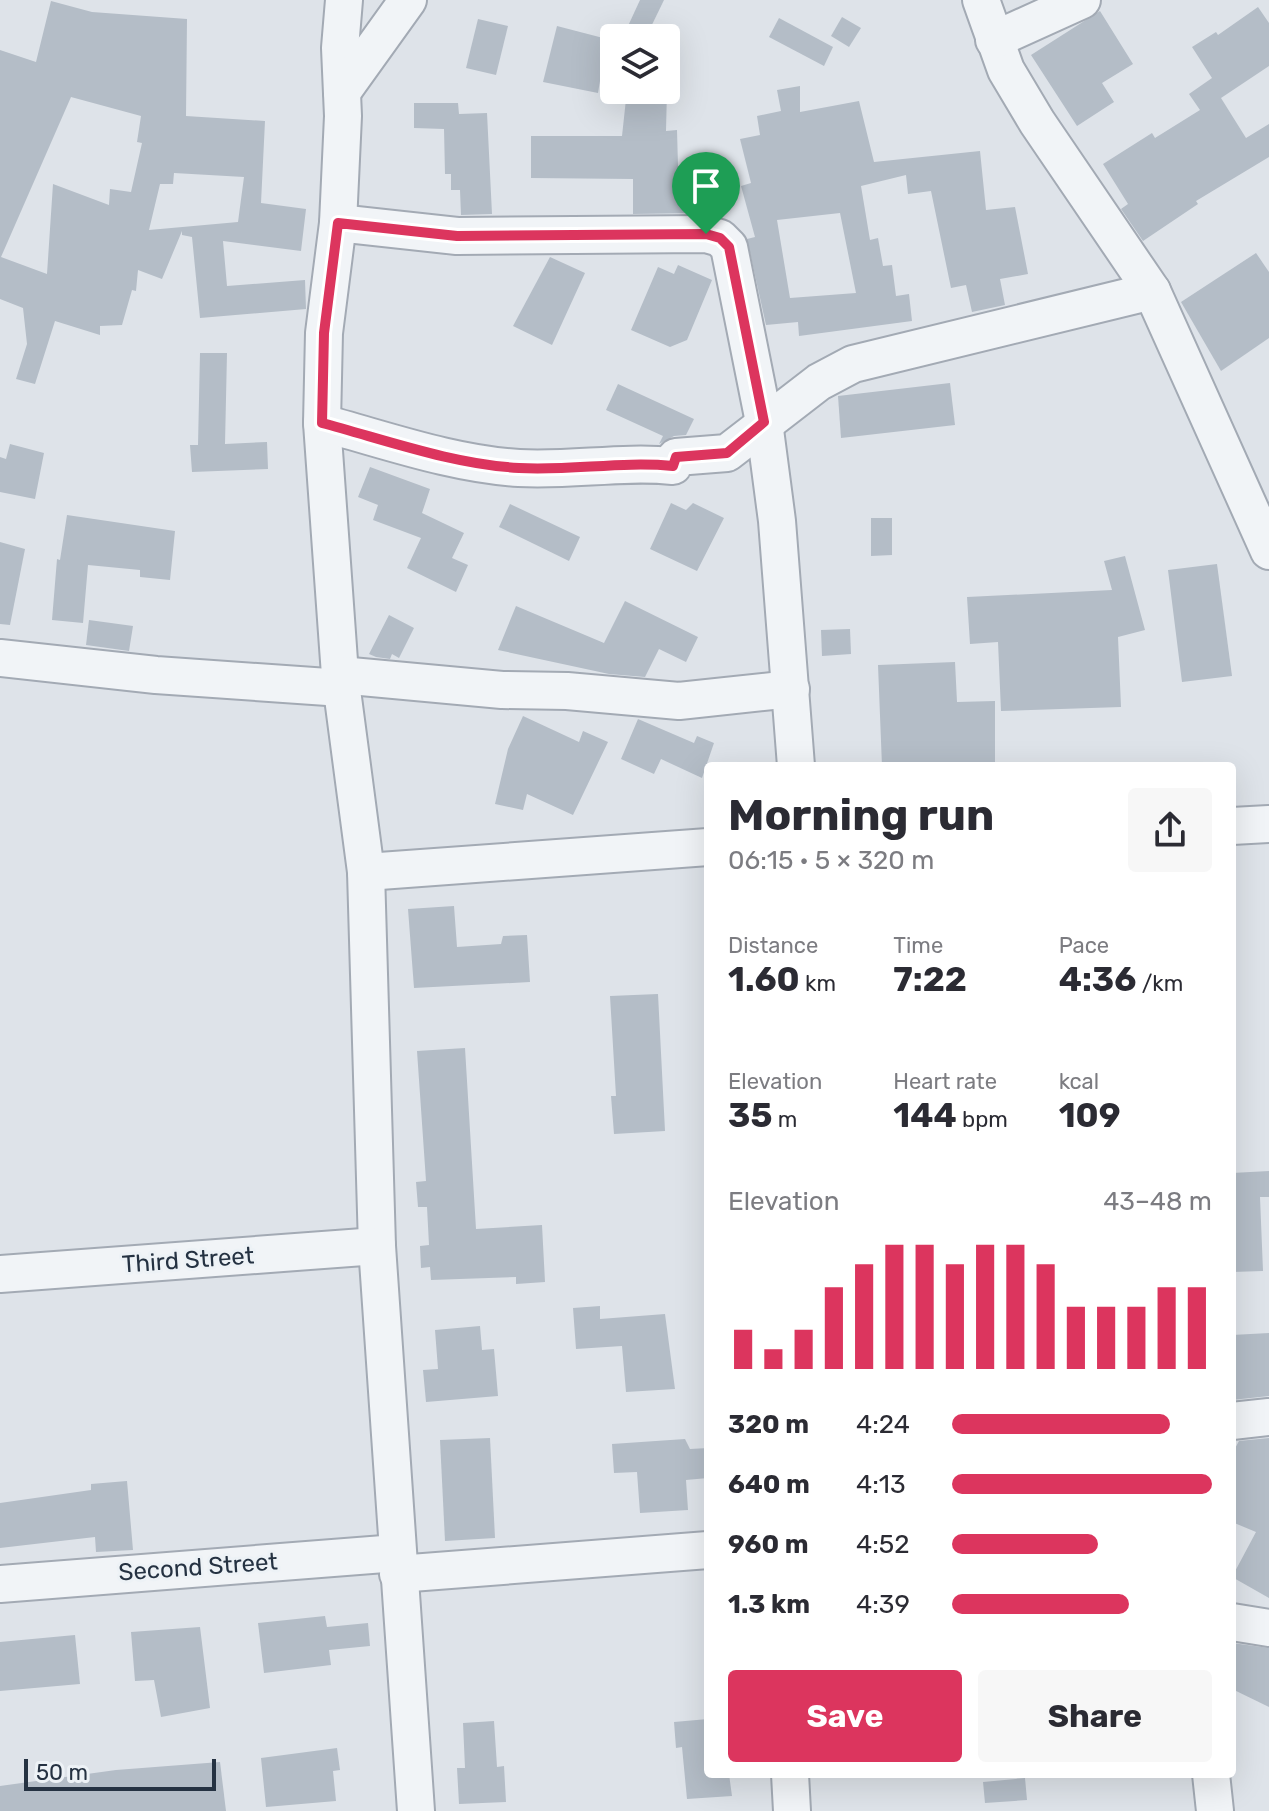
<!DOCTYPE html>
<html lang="en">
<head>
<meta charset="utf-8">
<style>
	:root { --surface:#fff; --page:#f7f7f7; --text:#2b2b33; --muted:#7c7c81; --accent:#dc355e }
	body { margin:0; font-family:Rubik,sans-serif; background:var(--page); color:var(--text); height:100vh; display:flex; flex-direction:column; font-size:30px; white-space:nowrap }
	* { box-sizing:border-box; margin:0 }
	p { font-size:26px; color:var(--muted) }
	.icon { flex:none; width:44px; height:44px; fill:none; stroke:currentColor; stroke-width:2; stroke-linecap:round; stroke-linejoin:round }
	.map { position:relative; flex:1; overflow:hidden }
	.details { position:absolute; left:704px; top:762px; width:532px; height:1016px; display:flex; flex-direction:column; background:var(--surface); border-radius:8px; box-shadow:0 8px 32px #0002 }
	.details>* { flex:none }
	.tools { position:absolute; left:600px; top:24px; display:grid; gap:16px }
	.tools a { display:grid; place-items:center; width:80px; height:80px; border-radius:8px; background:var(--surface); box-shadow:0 8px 32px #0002; font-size:40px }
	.scale { position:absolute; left:24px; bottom:20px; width:192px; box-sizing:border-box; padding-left:8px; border:4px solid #253242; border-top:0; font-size:22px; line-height:28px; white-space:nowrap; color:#253242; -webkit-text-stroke:6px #edf2f6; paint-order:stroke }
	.pin { position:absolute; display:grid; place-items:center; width:68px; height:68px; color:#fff; margin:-82px -34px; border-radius:50% 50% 50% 0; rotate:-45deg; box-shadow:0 0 8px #0007 }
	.pin .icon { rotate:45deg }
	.round { display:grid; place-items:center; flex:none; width:84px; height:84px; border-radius:8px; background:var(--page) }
	.summary { display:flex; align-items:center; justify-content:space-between; height:136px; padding:0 24px }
	h1 { font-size:44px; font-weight:700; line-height:60px }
	.figures { display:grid; grid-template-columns:repeat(3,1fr); gap:12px; height:136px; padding:8px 24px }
	.figures div { display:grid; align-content:center }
	.figures b { font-size:34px; font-weight:700 }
	.figures small { font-size:22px; font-weight:400 }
	.figures p { font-size:22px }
	.chart { height:224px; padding:16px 24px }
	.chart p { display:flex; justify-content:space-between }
	.chart svg { width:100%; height:144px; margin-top:8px; stroke:var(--accent); stroke-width:6 }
	.cta { display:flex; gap:16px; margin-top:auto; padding:16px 24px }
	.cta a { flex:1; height:92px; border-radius:8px; background:var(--accent); color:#fff; font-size:32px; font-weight:700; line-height:92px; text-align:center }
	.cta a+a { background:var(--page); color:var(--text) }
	ul { padding:0 24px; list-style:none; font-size:26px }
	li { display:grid; grid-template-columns:128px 96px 1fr; align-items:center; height:60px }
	li i { height:20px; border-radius:10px; background:var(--accent) }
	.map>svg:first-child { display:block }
	.building { fill:#b4bdc7; fill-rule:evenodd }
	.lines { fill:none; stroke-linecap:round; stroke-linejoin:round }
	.minor-casing { stroke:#a3aab4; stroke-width:40 }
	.minor { stroke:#f1f4f7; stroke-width:36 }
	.route-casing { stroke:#fff; stroke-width:16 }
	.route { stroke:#dc355e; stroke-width:10 }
	.labels { text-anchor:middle; stroke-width:6; stroke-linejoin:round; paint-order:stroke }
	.street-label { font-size:24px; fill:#253242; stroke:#edf2f6 }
</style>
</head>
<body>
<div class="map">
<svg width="1269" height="1811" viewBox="0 0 1269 1811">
	<rect width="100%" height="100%" fill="#dee3e9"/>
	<g class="building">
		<polygon points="640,0 664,0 647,35 628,26"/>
		<path d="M 51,1 L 92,12 L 187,19 L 186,116 L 265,121 L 261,203 L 306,209 L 301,251 L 223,241 L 227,286 L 305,280 L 306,309 L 200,318 L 192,237 L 182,235 L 182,231 L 162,279 L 138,270 L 136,291 L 132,290 L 122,325 L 100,326 L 100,335 L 55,321 L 35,384 L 16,379 L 27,344 L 23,308 L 0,299 L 0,50 L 36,62 ZM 71,97 L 141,116 L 137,142 L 142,143 L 131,192 L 110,189 L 109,205 L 53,184 L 47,274 L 1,257 ZM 174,173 L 244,177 L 238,222 L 149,230 L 160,184 L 173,184 Z"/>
		<polygon points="1258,7 1269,23 1269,66 1221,98 1246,138 1269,124 1269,157 1196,201 1198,204 1143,241 1121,209 1128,204 1103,164 1152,133 1155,138 1200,110 1189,94 1212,78 1192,47 1216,32 1218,35"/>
		<polygon points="1100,11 1133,64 1102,83 1114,102 1077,126 1031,55"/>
		<polygon points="842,17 861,28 849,47 831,36"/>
		<polygon points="779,18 833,47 824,66 769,37"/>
		<polygon points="478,19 508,26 496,75 466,68"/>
		<polygon points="557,26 607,39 598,93 543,82"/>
		<path d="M 800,86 L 800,112 L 859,101 L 874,162 L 980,151 L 986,210 L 1015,207 L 1028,274 L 1000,279 L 1005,305 L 972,312 L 966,285 L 951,288 L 931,191 L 908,194 L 906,175 L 861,186 L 870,240 L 878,238 L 883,266 L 892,265 L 896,296 L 909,294 L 912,321 L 799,336 L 798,322 L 766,325 L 747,239 L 755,237 L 741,186 L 751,183 L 740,139 L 760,135 L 757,116 L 781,111 L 777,90 ZM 840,213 L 856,293 L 790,298 L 777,220 Z"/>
		<polygon points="627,90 667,90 666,131 677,130 678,166 697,165 698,213 633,214 633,179 531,178 531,136 622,136"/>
		<polygon points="414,103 458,103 459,114 487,113 492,214 461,215 460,190 451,190 451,174 445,174 444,129 414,128"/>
		<polygon points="1256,253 1269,272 1269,338 1221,371 1181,302"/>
		<polygon points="550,257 585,273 552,345 513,326"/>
		<polygon points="678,265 712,280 687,340 670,347 631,330 658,267 674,274"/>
		<polygon points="200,353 227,353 225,444 267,442 268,469 192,472 190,445 198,445"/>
		<polygon points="950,383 955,425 841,438 838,396"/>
		<polygon points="618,384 694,419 686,435 674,436 659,444 663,436 606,410"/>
		<polygon points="10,444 44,453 35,499 0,492 0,457 6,459"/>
		<polygon points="370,467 430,489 422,513 464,533 452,558 468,565 456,592 407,568 421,538 373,520 378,505 358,497"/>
		<polygon points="671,503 686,510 693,503 724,518 697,571 650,549"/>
		<polygon points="510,504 580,537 569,561 499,527"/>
		<polygon points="67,515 175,531 170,580 140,577 140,570 88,565 83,623 52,620 57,559 60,560"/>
		<polygon points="871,518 892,518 892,555 871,556"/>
		<polygon points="0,542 25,549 10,625 0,624"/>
		<polygon points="1125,556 1145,630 1118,637 1121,707 1001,711 998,642 970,644 967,597 1112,590 1104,561"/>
		<polygon points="1217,564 1232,676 1182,682 1168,570"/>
		<polygon points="625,601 698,637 686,662 659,649 645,677 609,674 498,650 516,606 604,643"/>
		<polygon points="389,615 414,628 399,658 392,654 390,659 376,657 369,654"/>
		<polygon points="89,620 133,626 129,651 86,645"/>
		<polygon points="850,629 851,654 822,656 821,630"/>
		<polygon points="955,662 957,702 995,701 995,766 882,766 878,665"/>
		<polygon points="523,716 579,742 583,731 608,742 573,815 527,794 523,810 495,804 508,749"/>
		<polygon points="638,719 694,743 697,736 714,743 702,778 661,759 654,774 621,759"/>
		<polygon points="454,906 457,947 501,944 503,936 527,935 530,982 414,988 408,909"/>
		<polygon points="658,994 665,1131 614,1134 611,1096 616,1096 610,996"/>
		<polygon points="465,1048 476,1229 542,1225 545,1282 516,1284 516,1277 431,1280 430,1267 421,1268 420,1246 429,1245 427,1207 418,1207 416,1182 426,1181 417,1051"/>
		<polygon points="1269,1171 1269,1197 1260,1197 1263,1271 1232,1272 1232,1173"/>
		<polygon points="600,1306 600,1319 665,1314 675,1389 626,1392 622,1346 576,1349 573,1308"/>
		<polygon points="480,1326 482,1350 494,1349 498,1396 426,1402 423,1370 438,1369 435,1330"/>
		<polygon points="1269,1333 1269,1396 1232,1400 1232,1335"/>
		<polygon points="490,1438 495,1538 445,1541 440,1440"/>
		<polygon points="1269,1438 1269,1598 1232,1577 1256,1532 1232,1522 1232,1454 1239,1441"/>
		<polygon points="685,1439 690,1449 708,1448 708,1478 686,1480 688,1510 640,1513 637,1472 614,1473 612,1444"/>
		<polygon points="127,1481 133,1550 96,1552 95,1537 0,1548 0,1503 91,1490 91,1484"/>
		<polygon points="325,1616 327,1627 368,1623 370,1646 329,1650 331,1665 264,1673 258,1623"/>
		<polygon points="200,1627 210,1708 161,1717 154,1680 135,1681 131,1632"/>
		<polygon points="75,1635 80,1684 0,1691 0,1642"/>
		<polygon points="1232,1643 1269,1648 1269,1707 1232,1689"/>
		<polygon points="708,1719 708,1774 729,1774 732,1796 687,1799 682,1747 676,1748 674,1722"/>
		<polygon points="494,1721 497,1767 504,1766 506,1802 459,1804 457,1768 465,1768 463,1723"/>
		<polygon points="337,1748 340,1770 333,1771 336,1801 266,1807 261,1758"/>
		<polygon points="220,1762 226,1811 0,1811 0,1786 116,1770"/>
		<polygon points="1025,1778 1027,1800 985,1803 983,1782"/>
	</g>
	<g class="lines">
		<g class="minor-casing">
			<g id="minor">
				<polyline points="344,0 340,48 343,116 338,223 324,333 322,423 340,675 366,872 377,1246 416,1811"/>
				<polyline points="981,0 1006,70 1037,122 1152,291 1269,551"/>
				<polyline points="994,40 1082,0"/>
				<polyline points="342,92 408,0"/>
				<polyline points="338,223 457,236 706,234 720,238 729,247 764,422 777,521 796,766"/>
				<path d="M 322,423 C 386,440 452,464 519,468 C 571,471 621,461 673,466 L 676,457 L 727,453 L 819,382 L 853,364 L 1152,291"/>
				<polyline points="0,658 156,675 342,688"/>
				<polyline points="340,675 502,690 567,691 679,701 791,689"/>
				<polyline points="1232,826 1269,824"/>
				<polyline points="366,872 708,847"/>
				<polyline points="0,1274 377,1246"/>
				<polyline points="1232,1421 1269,1417"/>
				<polyline points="398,1574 708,1550"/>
				<polyline points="0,1584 397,1553"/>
				<polyline points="1232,1622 1269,1628"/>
				<polyline points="790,1774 792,1811"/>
				<polyline points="1211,1774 1215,1811"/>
			</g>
		</g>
		<use href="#minor" class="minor"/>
	</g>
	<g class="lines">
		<g class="route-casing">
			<path id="route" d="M 338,223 L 457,236 L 706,234 L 720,238 L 729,247 L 764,422 L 727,453 L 676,457 L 673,466 C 621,461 571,471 519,468 C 452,464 386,440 322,423 L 324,333 Z"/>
		</g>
		<use href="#route" class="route"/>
	</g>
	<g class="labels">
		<g class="street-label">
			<text transform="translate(188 1260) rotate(-4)" y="8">Third Street</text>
			<text transform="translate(198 1567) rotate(-4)" y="8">Second Street</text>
		</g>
	</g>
</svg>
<div class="tools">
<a><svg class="icon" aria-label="layers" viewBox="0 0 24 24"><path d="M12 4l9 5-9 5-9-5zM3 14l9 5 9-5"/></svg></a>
</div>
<div class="scale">50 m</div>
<div class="pin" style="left:706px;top:234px;background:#1e9e55"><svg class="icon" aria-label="arrive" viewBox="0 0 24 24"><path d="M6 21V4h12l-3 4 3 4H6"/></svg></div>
<section class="details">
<div class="summary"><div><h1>Morning run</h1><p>06:15 · 5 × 320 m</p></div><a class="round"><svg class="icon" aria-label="share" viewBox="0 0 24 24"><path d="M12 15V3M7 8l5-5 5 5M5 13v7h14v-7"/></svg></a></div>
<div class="figures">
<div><p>Distance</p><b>1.60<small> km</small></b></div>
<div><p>Time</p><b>7:22</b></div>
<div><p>Pace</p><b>4:36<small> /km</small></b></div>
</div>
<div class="figures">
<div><p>Elevation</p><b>35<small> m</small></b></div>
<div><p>Heart rate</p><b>144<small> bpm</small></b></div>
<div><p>kcal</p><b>109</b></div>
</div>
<div class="chart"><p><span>Elevation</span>43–48 m</p>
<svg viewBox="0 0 160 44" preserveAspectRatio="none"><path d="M5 44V32M15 44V38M25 44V32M35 44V19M45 44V12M55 44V6M65 44V6M75 44V12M85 44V6M95 44V6M105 44V12M115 44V25M125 44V25M135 44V25M145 44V19M155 44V19"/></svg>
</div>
<ul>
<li><b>320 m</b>4:24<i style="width:84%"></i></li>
<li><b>640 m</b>4:13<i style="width:100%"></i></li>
<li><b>960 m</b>4:52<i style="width:56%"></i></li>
<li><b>1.3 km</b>4:39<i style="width:68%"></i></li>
</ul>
<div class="cta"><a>Save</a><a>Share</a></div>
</section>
</div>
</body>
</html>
